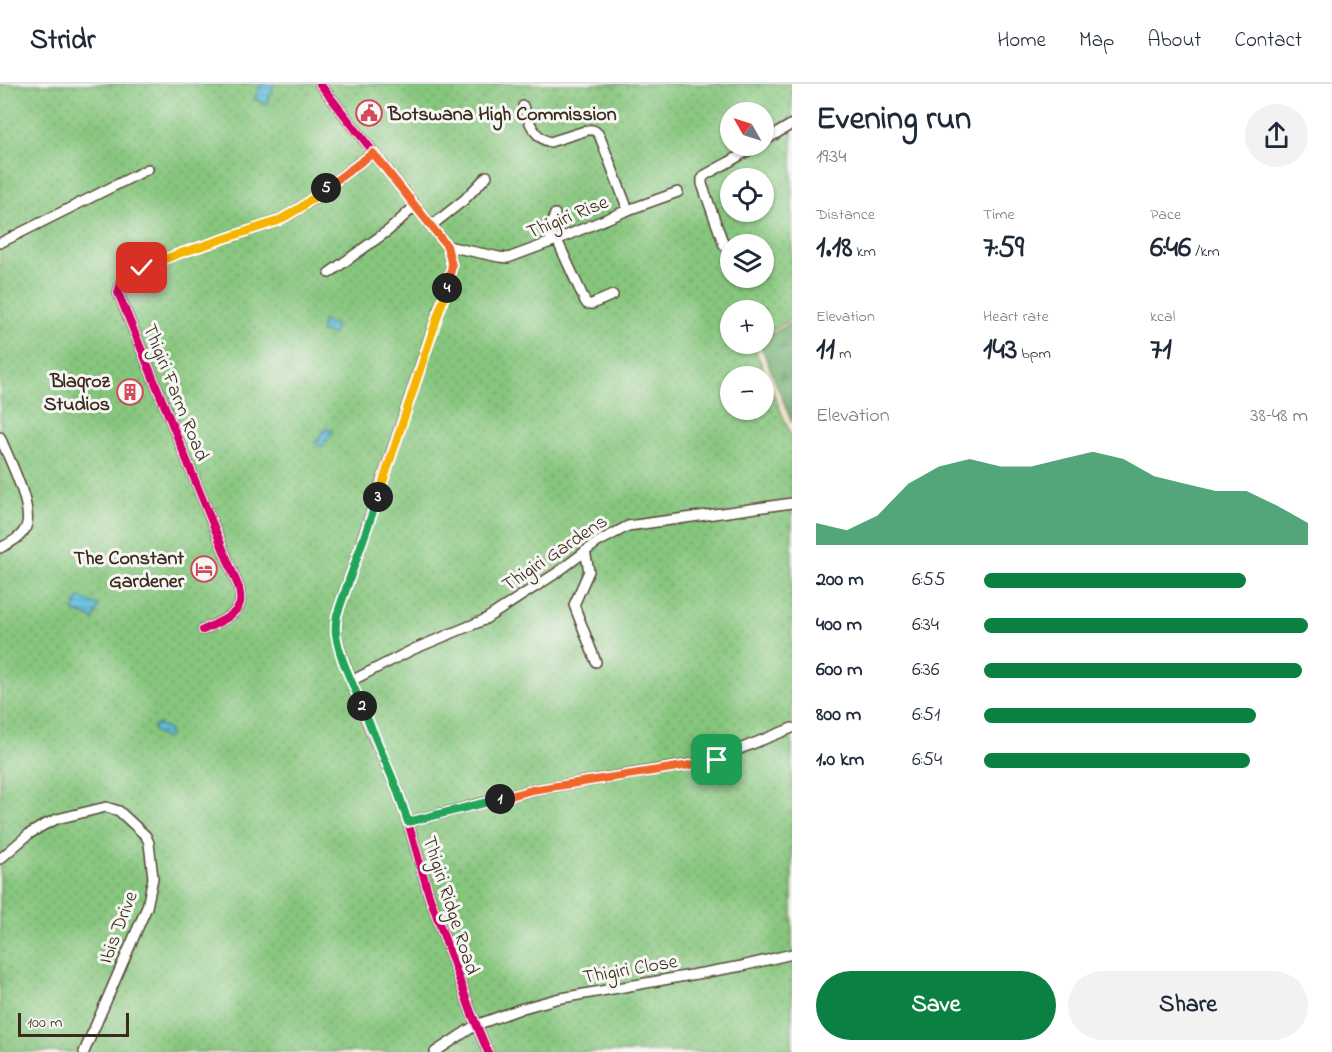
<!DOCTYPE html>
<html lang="en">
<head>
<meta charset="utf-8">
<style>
	:root { --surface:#fff; --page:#f2f2f3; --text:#1f2937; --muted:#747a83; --line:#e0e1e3; --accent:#0b8043 }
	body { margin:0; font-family:"Indie Flower",sans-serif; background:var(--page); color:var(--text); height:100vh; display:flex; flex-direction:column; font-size:22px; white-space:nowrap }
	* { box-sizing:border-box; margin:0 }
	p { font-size:20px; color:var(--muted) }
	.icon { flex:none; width:33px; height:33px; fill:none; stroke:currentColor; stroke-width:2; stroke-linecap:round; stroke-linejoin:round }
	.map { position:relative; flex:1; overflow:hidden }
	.drawer { display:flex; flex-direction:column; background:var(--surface); width:540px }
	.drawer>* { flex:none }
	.needle { width:39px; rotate:309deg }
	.buttons { position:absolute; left:720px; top:18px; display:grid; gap:12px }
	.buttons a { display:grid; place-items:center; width:54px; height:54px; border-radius:50%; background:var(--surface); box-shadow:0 2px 4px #0004; font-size:30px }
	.scale { position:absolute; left:18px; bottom:15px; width:111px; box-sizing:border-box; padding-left:6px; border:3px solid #3b2a1e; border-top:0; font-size:16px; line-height:21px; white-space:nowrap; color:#3b2a1e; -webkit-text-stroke:4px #f6f6f2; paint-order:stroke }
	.pin { position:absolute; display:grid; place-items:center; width:51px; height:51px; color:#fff; margin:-26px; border-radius:12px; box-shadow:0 3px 9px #0006 }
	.km { position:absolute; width:30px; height:30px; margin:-15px; border-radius:50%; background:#222; color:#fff; font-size:16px; line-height:30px; text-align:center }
	.round { display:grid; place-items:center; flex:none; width:63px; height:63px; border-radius:32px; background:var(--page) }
	.summary { display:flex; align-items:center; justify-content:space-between; height:102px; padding:0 24px }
	h1 { font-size:33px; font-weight:700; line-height:45px }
	.stats { display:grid; grid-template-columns:repeat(3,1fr); gap:9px; height:102px; padding:6px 24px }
	.stats div { display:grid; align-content:center }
	.stats b { font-size:30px; font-weight:700 }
	.stats small { font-size:16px; font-weight:400 }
	.stats p { font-size:16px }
	.chart { height:168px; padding:12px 24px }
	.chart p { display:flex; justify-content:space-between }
	.chart svg { width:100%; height:108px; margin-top:6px; fill:var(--accent); opacity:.7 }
	.cta { display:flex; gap:12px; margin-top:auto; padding:12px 24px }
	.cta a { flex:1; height:69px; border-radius:36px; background:var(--accent); color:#fff; font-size:24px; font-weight:700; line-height:69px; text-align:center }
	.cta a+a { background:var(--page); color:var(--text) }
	ul { padding:0 24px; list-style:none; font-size:20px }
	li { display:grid; grid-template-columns:96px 72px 1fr; align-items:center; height:45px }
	li i { height:15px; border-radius:8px; background:var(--accent) }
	header { display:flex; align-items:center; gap:36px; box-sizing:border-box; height:84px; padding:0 30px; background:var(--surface); border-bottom:2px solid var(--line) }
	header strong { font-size:28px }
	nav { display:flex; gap:33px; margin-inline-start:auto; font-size:21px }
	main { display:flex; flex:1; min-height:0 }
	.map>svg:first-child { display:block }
	.forest { fill:url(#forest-firs); stroke:#546a45; stroke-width:1.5 }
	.garden { fill:url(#garden-dots); stroke:#60784e; stroke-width:1.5; fill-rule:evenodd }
	.water { fill:url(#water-rules); stroke:#4c747e; stroke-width:1.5 }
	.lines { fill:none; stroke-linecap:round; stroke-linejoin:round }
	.minor-casing { stroke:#574638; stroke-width:12 }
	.minor { stroke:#fff; stroke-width:9 }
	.cycleway-casing { stroke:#f6f6f2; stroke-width:11 }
	.cycleway { stroke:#d6006c; stroke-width:8 }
	.split-1-casing { stroke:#fff; stroke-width:12 }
	.split-2-casing { stroke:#fff; stroke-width:12 }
	.split-3-casing { stroke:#fff; stroke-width:12 }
	.split-4-casing { stroke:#fff; stroke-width:12 }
	.split-5-casing { stroke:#fff; stroke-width:12 }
	.split-6-casing { stroke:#fff; stroke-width:12 }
	.split-1 { stroke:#f0652b; stroke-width:8 }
	.split-2 { stroke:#22a559; stroke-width:8 }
	.split-3 { stroke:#22a559; stroke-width:8 }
	.split-4 { stroke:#f5b400; stroke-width:8 }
	.split-5 { stroke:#f0652b; stroke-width:8 }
	.split-6 { stroke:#f5b400; stroke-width:8 }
	.labels { text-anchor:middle; stroke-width:6; stroke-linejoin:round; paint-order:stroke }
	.poi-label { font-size:20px; font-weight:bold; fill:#3b2a1e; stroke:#f6f6f2; text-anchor:end }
	.street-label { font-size:20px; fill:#3b2a1e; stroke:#f6f6f2 }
</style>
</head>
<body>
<header>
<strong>Stridr</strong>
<nav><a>Home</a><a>Map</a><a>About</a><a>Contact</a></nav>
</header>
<main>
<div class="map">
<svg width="792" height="968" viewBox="0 0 792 968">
	<defs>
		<pattern id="forest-firs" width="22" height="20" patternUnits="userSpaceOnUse" patternTransform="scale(1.5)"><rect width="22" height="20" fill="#6cab6c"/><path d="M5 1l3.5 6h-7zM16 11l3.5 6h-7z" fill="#5a8b58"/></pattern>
		<pattern id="garden-dots" width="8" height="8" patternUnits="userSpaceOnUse" patternTransform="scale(1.5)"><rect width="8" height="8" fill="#86c67d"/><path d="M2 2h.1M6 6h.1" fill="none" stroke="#6fa166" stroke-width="1.8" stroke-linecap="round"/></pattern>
		<pattern id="water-rules" width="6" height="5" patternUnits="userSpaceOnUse" patternTransform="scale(1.5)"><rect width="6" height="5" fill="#5ebfdd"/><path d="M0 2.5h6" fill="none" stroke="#4f9bb3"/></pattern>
	</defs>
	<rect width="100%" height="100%" fill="#f6f6f2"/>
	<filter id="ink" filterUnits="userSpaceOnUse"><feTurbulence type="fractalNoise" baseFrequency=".0167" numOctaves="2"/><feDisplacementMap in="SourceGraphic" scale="12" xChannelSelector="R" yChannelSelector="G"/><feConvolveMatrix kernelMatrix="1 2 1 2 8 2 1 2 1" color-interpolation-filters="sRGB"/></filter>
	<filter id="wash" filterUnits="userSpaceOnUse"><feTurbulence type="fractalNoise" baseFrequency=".008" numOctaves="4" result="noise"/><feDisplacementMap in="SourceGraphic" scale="24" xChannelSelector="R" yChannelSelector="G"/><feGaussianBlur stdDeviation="1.35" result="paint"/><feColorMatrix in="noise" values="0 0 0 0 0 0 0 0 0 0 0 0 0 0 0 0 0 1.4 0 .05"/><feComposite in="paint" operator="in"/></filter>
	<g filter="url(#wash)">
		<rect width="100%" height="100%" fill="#f3e3cc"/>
		<polygon class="forest" points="792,238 792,339 760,260 764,260 764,255"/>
		<path class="garden" d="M 0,0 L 792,0 L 792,234 L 764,252 L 764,226 L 730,226 L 730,260 L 753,260 L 792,354 L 792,968 L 0,968 ZM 730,28 L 764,28 L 764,62 L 730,62 ZM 730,94 L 764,94 L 764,128 L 730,128 ZM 730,160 L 764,160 L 764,194 L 730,194 ZM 730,292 L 764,292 L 764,326 L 730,326 Z"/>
		<g class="water">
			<polygon points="261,0 275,0 266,20 254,15"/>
			<polygon points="323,237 336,241 333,251 320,247"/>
			<polygon points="327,343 333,349 322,363 315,358"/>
			<polygon points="79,513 99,522 94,535 73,527"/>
			<polygon points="156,641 160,641 169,646 169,652 168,654 163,654 160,650 155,648 153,643"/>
		</g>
	</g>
	<g filter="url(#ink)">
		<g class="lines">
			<g class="minor-casing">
				<g id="minor">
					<path d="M 320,0 L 440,153 C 449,165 454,177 450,193 L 337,531 L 336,551 L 341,570 L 372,650 L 397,705 L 408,738 L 429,811 L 471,928 L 488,968"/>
					<polyline points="764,57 792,40"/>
					<polyline points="628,126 678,108"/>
					<polyline points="431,142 464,116 487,92"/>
					<polyline points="557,156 585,217 587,220 592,220 613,211"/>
					<polyline points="551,158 550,145 555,130"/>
					<polyline points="0,159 148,85"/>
					<polyline points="724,161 702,100 702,95 705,91 729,78 756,62"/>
					<path d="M 447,162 L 499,173 L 508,174 L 551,158 L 628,126 L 600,53 C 597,47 594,45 588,46 L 550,58 C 534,54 529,37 523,22"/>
					<polyline points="329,189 389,146 415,122"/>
					<path d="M 0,353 C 8,373 34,423 26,443 C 21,454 10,459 0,464"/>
					<polyline points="585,467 589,487 574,521 596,578"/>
					<path d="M 203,546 C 214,540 236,533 240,519 C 241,514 240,509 239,504 L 122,218 L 118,209 L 121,199 L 128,192 L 142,184 L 178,170 L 278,137 C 312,119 342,92 373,68"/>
					<polyline points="351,597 414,565 484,536 555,490 598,458 628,442 792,419"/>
					<polyline points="408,738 533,706 710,677 792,644"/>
					<polyline points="0,775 29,750 44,741 57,735 106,723 119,727 146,752 149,759 153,794 147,823 84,968"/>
					<polyline points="435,968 476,941 523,924 556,915 742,882 792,870"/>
				</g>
			</g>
			<use href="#minor" class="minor"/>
			<g class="cycleway-casing">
				<g id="cycleway">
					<path d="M 320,0 L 440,153 C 449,165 454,177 450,193 L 337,531 L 336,551 L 341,570 L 372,650 L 397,705 L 408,738 L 429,811 L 471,928 L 488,968"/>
					<path d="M 203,546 C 214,540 236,533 240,519 C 241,514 240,509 239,504 L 122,218 L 118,209 L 121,199 L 128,192 L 142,184 L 178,170 L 278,137 C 312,119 342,92 373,68"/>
				</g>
			</g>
			<use href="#cycleway" class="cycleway"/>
		</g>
	</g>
	<g class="lines" filter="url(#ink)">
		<g class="split-1-casing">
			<polyline id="split-1" points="500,715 532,706 690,681 717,676"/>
		</g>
		<g class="split-2-casing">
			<polyline id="split-2" points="362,622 397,705 408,738 500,715"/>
		</g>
		<g class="split-3-casing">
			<path id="split-3" d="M 362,622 C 353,600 339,574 336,550 C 335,544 336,538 337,531 L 378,413"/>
		</g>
		<g class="split-4-casing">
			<polyline id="split-4" points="378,413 447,204"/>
		</g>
		<g class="split-5-casing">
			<polyline id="split-5" points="326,104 373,69 447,162 452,182 447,204"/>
		</g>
		<g class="split-6-casing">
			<polyline id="split-6" points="142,184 178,170 278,137 300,124 326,104"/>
		</g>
		<use href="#split-1" class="split-1"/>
		<use href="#split-2" class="split-2"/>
		<use href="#split-3" class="split-3"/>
		<use href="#split-4" class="split-4"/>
		<use href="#split-5" class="split-5"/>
		<use href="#split-6" class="split-6"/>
	</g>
	<defs>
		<g id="civic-ring" transform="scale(1.35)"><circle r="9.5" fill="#f6f6f2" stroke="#d1495b" stroke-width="1.5"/><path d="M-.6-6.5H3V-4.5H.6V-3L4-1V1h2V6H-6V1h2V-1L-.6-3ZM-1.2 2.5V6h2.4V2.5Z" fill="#d1495b"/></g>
		<g id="building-ring" transform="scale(1.35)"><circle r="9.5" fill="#f6f6f2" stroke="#d1495b" stroke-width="1.5"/><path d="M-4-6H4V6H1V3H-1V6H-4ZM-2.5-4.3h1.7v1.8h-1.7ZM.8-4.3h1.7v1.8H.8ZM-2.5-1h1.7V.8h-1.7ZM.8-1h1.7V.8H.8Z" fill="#d1495b"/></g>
		<g id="hotel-ring" transform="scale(1.35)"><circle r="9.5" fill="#f6f6f2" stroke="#d1495b" stroke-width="1.5"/><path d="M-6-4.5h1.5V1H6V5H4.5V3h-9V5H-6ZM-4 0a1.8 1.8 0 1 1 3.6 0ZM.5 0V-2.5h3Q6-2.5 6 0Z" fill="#d1495b"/></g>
	</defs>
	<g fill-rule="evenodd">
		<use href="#civic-ring" x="369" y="29"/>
		<use href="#building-ring" x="130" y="308"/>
		<use href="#hotel-ring" x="204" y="485"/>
	</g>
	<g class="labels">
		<g class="poi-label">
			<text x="388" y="36" text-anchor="start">Botswana High Commission</text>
			<text x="110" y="303">Blaqroz<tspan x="110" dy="23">Studios</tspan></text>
			<text x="184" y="480">The Constant<tspan x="184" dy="23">Gardener</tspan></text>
		</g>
		<g class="street-label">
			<text transform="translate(567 132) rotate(-22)" y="7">Thigiri Rise</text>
			<text transform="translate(177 308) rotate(68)" y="7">Thigiri Farm Road</text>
			<text transform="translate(554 468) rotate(-34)" y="7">Thigiri Gardens</text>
			<text transform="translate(452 821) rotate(72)" y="7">Thigiri Ridge Road</text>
			<text transform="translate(117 843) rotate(-69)" y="7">Ibis Drive</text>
			<text transform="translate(630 884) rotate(-10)" y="7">Thigiri Close</text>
		</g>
	</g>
</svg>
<div class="buttons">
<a><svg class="needle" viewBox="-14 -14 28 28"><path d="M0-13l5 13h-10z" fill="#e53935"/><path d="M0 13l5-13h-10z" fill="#747a83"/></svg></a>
<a><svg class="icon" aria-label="locate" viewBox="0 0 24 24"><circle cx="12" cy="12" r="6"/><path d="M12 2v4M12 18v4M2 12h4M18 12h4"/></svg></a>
<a><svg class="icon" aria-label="layers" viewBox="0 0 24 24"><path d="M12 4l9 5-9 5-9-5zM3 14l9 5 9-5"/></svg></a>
<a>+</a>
<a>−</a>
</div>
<div class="scale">100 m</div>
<div class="pin" style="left:717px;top:676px;background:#1e9e55"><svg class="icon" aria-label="arrive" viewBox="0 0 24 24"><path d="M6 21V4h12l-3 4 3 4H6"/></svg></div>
<div class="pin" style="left:142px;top:184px;background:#d93025"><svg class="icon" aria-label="check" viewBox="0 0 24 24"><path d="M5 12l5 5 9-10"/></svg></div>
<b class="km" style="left:500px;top:715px">1</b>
<b class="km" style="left:362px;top:622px">2</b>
<b class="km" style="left:378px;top:413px">3</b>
<b class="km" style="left:447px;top:204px">4</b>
<b class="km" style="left:326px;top:104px">5</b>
</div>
<section class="drawer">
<div class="summary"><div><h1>Evening run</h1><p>19:34</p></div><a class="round"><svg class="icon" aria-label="share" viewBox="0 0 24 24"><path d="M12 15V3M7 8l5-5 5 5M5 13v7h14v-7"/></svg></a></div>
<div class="stats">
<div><p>Distance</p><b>1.18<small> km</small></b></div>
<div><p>Time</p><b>7:59</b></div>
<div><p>Pace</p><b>6:46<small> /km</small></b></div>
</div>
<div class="stats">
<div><p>Elevation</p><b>11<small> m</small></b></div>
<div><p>Heart rate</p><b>143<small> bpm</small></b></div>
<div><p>kcal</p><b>71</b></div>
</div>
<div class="chart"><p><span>Elevation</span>38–48 m</p>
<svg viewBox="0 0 160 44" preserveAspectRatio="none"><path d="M0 44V35L10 38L20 32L30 19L40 12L50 9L60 12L70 12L80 9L90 6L100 9L110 16L120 19L130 22L140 22L150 28L160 35V44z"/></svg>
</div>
<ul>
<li><b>200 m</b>6:55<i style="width:81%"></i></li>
<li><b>400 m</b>6:34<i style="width:100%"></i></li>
<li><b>600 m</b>6:36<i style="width:98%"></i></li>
<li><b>800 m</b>6:51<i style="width:84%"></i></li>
<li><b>1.0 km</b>6:54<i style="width:82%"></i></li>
</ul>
<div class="cta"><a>Save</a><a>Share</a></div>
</section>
</main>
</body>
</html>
